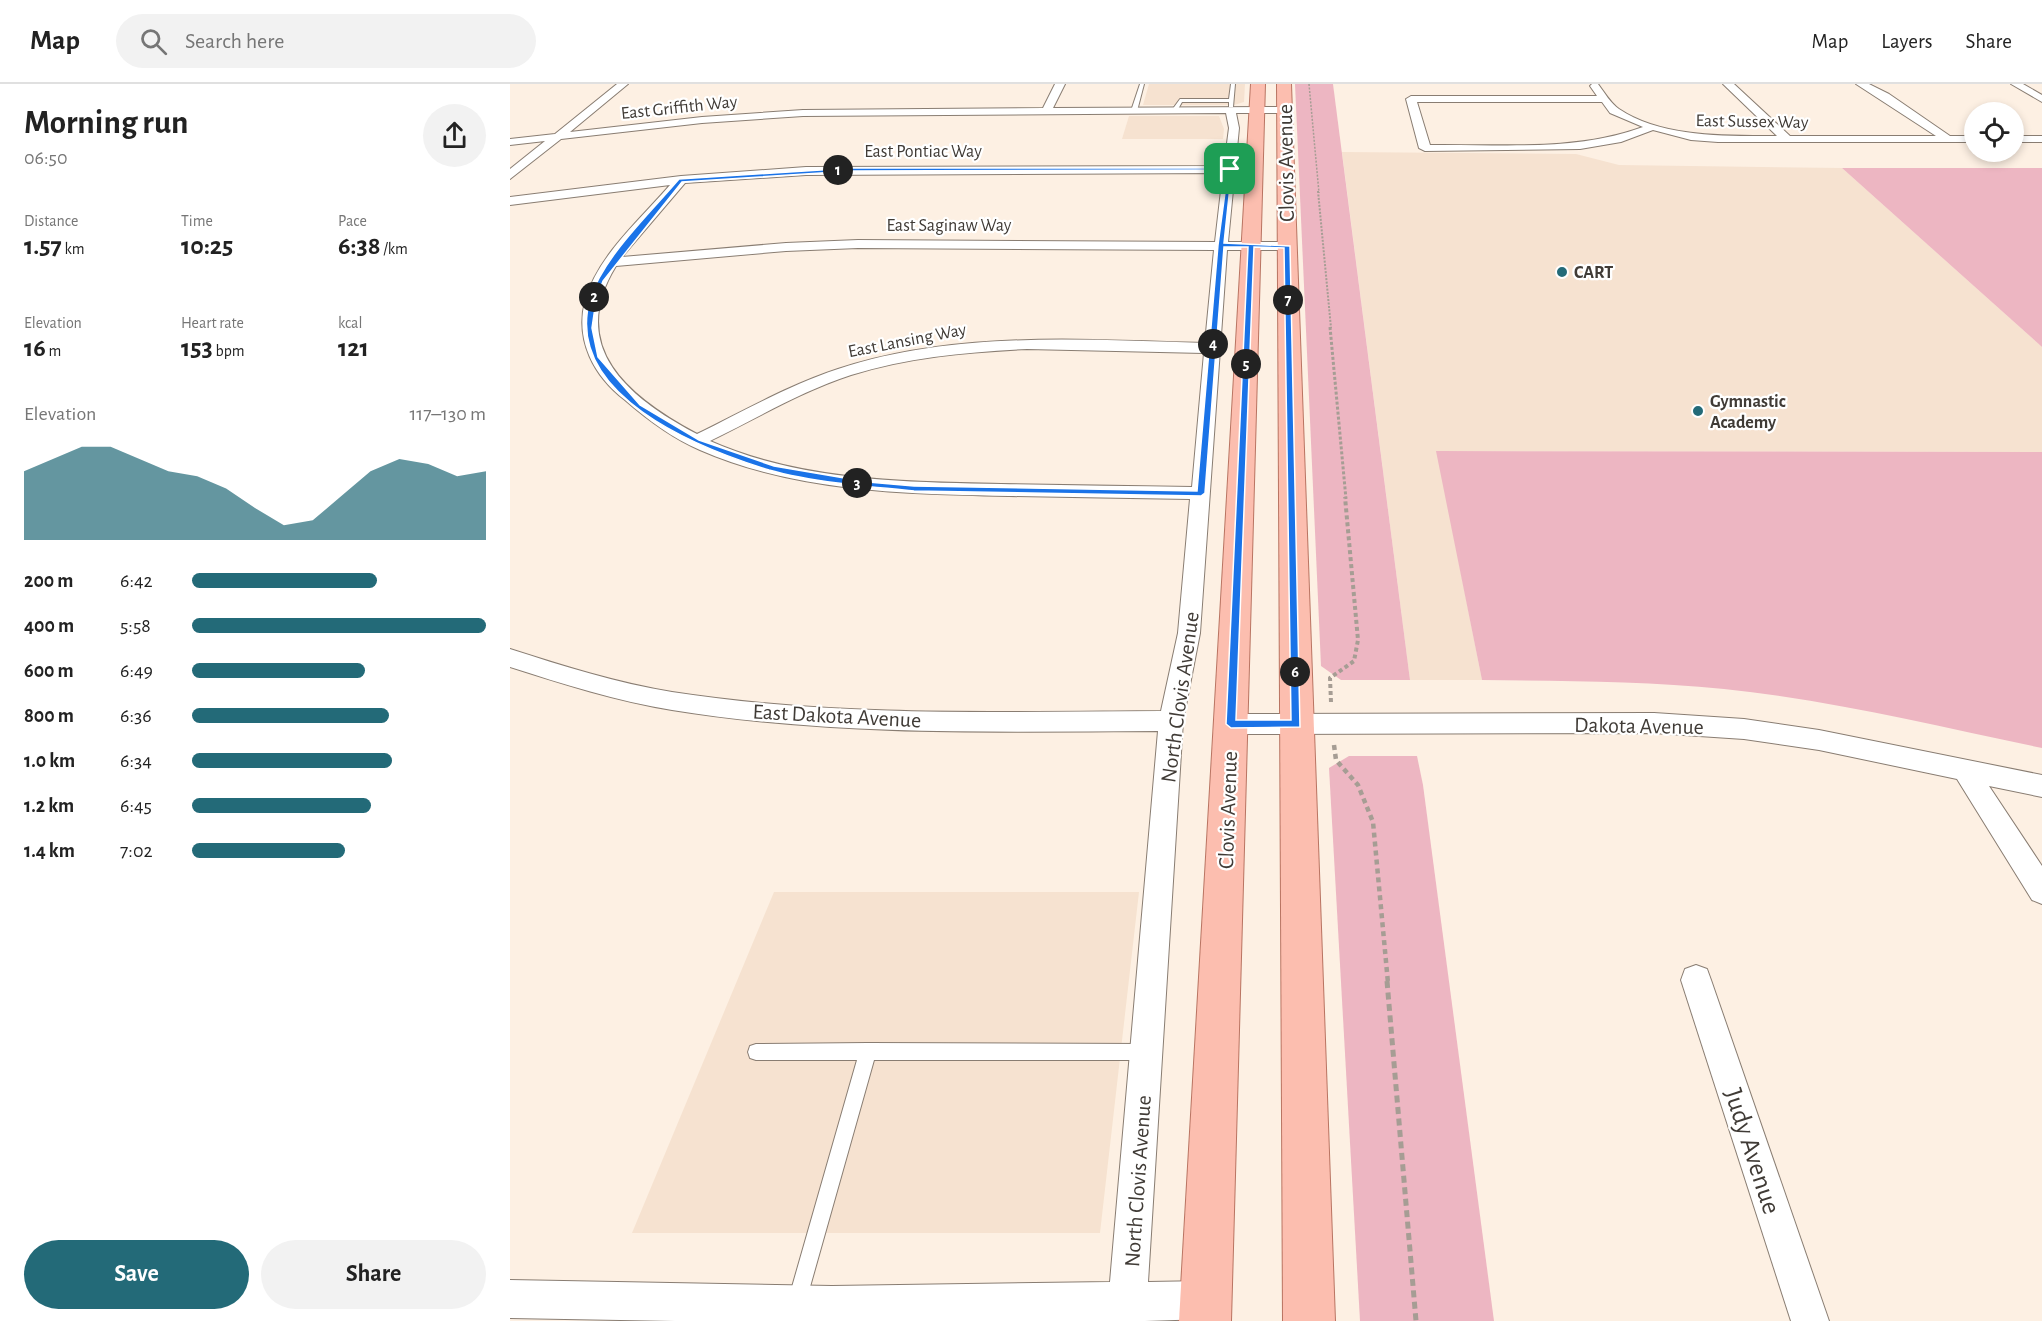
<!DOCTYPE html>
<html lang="en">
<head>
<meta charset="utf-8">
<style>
	:root { --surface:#fff; --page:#f2f2f2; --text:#222; --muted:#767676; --line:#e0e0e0; --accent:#236a78 }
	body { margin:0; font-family:"Alegreya Sans",sans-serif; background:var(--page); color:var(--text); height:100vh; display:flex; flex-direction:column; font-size:22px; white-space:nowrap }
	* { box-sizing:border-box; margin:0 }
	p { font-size:20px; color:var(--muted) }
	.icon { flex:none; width:33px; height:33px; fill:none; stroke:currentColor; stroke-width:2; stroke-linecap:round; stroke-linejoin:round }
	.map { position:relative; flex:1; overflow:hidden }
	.panel { display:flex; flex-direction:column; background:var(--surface); width:510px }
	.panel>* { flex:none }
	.tools { position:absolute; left:1454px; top:18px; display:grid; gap:12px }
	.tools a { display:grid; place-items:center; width:60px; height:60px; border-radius:50%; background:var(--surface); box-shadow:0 3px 9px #0003; font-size:30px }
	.pin { position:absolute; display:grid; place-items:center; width:51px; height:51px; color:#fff; margin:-26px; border-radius:12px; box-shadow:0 3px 9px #0006 }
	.km { position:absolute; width:30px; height:30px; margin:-15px; border-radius:50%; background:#222; color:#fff; font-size:16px; line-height:30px; text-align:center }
	.round { display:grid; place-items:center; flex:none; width:63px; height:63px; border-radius:32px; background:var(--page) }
	.summary { display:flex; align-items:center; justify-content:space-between; height:102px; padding:0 24px }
	h1 { font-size:33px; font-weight:700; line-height:45px }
	.stats { display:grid; grid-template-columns:repeat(3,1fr); gap:9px; height:102px; padding:6px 24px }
	.stats div { display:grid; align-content:center }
	.stats b { font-size:26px; font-weight:700 }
	.stats small { font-size:16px; font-weight:400 }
	.stats p { font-size:16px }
	.chart { height:168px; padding:12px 24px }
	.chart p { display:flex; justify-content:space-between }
	.chart svg { width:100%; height:108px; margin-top:6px; fill:var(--accent); opacity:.7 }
	.button { display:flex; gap:12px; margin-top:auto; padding:12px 24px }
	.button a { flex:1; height:69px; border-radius:36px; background:var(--accent); color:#fff; font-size:24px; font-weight:700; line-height:69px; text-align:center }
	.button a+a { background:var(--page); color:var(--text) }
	ul { padding:0 24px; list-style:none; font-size:20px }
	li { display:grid; grid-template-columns:96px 72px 1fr; align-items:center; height:45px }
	li i { height:15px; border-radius:8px; background:var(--accent) }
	header { display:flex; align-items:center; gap:36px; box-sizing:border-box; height:84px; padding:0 30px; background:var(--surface); border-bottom:2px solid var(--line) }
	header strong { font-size:28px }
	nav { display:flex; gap:33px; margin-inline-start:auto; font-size:21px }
	.search { width:420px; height:54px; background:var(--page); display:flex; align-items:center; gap:15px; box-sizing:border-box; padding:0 21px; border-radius:33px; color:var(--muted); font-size:22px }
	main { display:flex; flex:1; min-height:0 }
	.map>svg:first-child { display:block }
	.built { fill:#f6e2d0 }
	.green { fill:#edb6c2 }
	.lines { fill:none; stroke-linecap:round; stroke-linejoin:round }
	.lane-casing { stroke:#897d72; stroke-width:2 }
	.street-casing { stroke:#897d72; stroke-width:2 }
	.primary-casing { stroke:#b97462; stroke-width:2 }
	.path-far5 { stroke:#a69d94; stroke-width:1.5; stroke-dasharray:2 1.5; stroke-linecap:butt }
	.path-far4 { stroke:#a69d94; stroke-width:2; stroke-dasharray:2 1.5; stroke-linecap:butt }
	.path-far3 { stroke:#a69d94; stroke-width:3; stroke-dasharray:3 2; stroke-linecap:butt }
	.path-far2 { stroke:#a69d94; stroke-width:4; stroke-dasharray:4 3; stroke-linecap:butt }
	.path-far1 { stroke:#a69d94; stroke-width:4.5; stroke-dasharray:5 4; stroke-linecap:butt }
	.path { stroke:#a69d94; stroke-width:5; stroke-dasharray:7 4.5; stroke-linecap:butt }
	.lane { fill:#fff; fill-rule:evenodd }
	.street { fill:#fff; fill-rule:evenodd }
	.primary { fill:#fcbeaf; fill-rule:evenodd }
	.route { fill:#1a73e8; stroke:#fff; stroke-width:1.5; fill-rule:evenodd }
	.poi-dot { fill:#236a78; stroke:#fff; stroke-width:2 }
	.labels { text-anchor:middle; stroke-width:4.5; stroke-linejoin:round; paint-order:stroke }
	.far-street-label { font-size:18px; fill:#403b36; stroke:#fff }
	.far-poi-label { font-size:18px; font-weight:bold; fill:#403b36; stroke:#fff; text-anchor:start }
	.street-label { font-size:22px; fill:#403b36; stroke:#fff }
	.near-street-label { font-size:27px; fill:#403b36; stroke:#fff }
</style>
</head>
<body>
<header>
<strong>Map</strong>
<div class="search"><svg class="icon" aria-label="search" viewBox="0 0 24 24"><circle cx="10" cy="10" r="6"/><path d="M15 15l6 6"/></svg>Search here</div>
<nav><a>Map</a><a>Layers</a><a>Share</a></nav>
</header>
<main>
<section class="panel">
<div class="summary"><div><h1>Morning run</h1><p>06:50</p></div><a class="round"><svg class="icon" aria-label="share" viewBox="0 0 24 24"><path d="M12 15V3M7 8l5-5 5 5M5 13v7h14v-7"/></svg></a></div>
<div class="stats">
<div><p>Distance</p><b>1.57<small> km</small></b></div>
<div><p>Time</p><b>10:25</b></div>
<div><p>Pace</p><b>6:38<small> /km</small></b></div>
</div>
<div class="stats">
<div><p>Elevation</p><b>16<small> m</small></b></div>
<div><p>Heart rate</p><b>153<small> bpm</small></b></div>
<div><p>kcal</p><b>121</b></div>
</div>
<div class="chart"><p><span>Elevation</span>117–130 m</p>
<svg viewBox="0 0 160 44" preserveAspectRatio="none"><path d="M0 44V16L10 11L20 6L30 6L40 11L50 16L60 18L70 23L80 31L90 38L100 36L110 26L120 16L130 11L140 13L150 18L160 16V44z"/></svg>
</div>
<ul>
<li><b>200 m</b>6:42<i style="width:63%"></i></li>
<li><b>400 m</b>5:58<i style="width:100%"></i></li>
<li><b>600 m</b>6:49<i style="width:59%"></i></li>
<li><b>800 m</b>6:36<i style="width:67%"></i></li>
<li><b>1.0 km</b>6:34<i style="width:68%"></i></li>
<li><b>1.2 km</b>6:45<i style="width:61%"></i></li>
<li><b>1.4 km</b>7:02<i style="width:52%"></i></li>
</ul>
<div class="button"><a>Save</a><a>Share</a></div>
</section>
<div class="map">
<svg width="1532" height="1237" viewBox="0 0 1532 1237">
	<rect width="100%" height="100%" fill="#fdf0e3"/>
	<g class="built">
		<polygon points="639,0 735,0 734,18 724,21 633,21"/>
		<polygon points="619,32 709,32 714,45 713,55 612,55"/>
		<polygon points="832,68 1066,70 1109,81 1332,84 1532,263 1532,368 927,367 972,596 900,596"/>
		<polygon points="264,808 629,808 590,1149 122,1149"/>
	</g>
	<g class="green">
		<polygon points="785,0 823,0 900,596 831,596 811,582"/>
		<polygon points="1332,84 1532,84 1532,263"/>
		<path d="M 926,367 L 1532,368 L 1532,664 C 1427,642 1321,616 1214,605 C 1133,597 1053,597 972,596 Z"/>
		<polygon points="839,672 907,672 913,701 984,1237 850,1237 819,684"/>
	</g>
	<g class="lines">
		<g class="lane-casing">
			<g id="lane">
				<polygon points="630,0 634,0 627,27 624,29 621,27"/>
				<polygon points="721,0 725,0 723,23 719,23 719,18 672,18 667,27 662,26 670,15 719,15"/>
				<polygon points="358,959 635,960 641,962 643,968 641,974 635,976 364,976 296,1217 294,1224 287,1226 280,1224 278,1217 347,976 246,976 240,974 238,968 240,962 246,960"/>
			</g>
		</g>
		<g class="street-casing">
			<g id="street">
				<path d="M 107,0 L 118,0 L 60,48 L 192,33 L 293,26 L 533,24 L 545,0 L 555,0 L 543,24 L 774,23 L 779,26 L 774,29 L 726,29 L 729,44 L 718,158 L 777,158 L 784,162 L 777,166 L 717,166 L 690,549 L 673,637 L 638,1198 L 696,1197 L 709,1203 L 715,1216 L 709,1229 L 696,1235 L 635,1237 L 165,1237 L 0,1234 L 0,1196 L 322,1202 L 600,1198 L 648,647 C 486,648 323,652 162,626 C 107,617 53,600 0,583 L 0,565 C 53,582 107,599 162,608 C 324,633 488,628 651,627 L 668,549 L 680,415 C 620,414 559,413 499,412 C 396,410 286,408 190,366 C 162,354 138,336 115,316 C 84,292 65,257 75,217 C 88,171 130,136 160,101 L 0,121 L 0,113 L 171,92 L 296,83 L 714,82 L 719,44 L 716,29 L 293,32 L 192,39 L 51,55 L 0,95 L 0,85 L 35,57 L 0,61 L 0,55 L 45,50 ZM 713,89 L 705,158 L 348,156 L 276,159 L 112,173 L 175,99 L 296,91 ZM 348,164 L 704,166 L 695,259 C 573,256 446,246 328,285 C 279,301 234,327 187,350 C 119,314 56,263 106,182 L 276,167 ZM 517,265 L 694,269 L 682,403 C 618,402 554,401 491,400 C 394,398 290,397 200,357 C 247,334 292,307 341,291 C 399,273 458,268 517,265 Z"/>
				<path d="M 1082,0 L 1088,0 C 1094,8 1101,20 1109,25 C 1152,54 1218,52 1267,52 L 1213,0 L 1224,0 L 1280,52 L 1426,52 L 1346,0 L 1359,0 L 1379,10 L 1440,52 L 1464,52 L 1464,58 L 1208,58 L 1181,56 L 1143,46 L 1111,58 L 1070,65 L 915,67 L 909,64 L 896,15 L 901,12 L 1087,12 L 1080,2 ZM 907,18 L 1092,18 L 1100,29 L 1133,43 C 1065,68 990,60 920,61 Z"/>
				<polygon points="1501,0 1513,0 1532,11 1532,18"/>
				<rect x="1503" y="52" width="29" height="6"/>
				<polygon points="1144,629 1234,635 1309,646 1532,691 1532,713 1479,702 1532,782 1532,820 1522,816 1447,695 1309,666 1234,655 1144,649 721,650 712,647 709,640 712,633 721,630"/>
				<polygon points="1186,881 1197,885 1201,896 1319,1237 1281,1237 1171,896 1175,885"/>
			</g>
		</g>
		<g class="primary-casing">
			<g id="primary">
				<polygon points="741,0 755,0 721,1237 669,1237"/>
				<polygon points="767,0 781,0 825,1237 773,1237"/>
			</g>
		</g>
		<polyline class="path-far5" points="799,0 809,109"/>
		<polyline class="path-far4" points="808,107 821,244"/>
		<polyline class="path-far3" points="820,243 836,415"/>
		<polyline class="path-far2" points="821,618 820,594 844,577 848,556 835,413"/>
		<polyline class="path-far1" points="824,661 826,676 848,701 863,738 878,899"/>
		<polyline class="path" points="877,897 906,1237"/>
		<use href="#lane" class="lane"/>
		<use href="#street" class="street"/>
		<use href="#primary" class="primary"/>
	</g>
	<path class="route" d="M 342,84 L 722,84 L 714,159 L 780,162 L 790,643 L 721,644 L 716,640 L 738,163 L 714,163 L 695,409 L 691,412 L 404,407 C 360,403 301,398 259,386 C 188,364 53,311 80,215 C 93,173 140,129 169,95 ZM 718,86 L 708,161 L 687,407 L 404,402 L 358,398 L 264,382 L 189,356 L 130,321 L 88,273 L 82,244 L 86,217 L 93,197 L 172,98 L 342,87 ZM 744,163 L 774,164 L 781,636 L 726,636 Z"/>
	<g class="poi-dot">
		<circle cx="1052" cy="188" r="6"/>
		<circle cx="1188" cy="327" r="6"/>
	</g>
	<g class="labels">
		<g class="far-street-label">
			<text transform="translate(169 23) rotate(-6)" y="6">East Griffith Way</text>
			<text transform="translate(1242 37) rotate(1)" y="6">East Sussex Way</text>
			<text x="413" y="73">East Pontiac Way</text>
			<text x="439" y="147">East Saginaw Way</text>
			<text transform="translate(397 256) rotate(-11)" y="6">East Lansing Way</text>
		</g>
		<g class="far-poi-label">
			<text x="1064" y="194">CART</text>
			<text x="1200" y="323">Gymnastic<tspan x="1200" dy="21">Academy</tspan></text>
		</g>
		<g class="street-label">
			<text transform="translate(775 79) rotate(-91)" y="8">Clovis Avenue</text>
			<text transform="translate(669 613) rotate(-82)" y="8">North Clovis Avenue</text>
			<text transform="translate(327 631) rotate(3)" y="8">East Dakota Avenue</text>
			<text transform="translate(1129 641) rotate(1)" y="8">Dakota Avenue</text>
			<text transform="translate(717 726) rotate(-88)" y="8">Clovis Avenue</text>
			<text transform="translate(627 1097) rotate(-86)" y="8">North Clovis Avenue</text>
		</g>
		<g class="near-street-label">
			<text transform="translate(1243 1067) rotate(72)" y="9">Judy Avenue</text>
		</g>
	</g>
</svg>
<div class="tools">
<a><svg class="icon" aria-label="locate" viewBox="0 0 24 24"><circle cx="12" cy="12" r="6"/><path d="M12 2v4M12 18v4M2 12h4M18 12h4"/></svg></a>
</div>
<div class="pin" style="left:720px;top:85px;background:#1e9e55"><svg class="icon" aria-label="arrive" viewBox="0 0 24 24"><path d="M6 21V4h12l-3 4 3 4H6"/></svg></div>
<b class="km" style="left:328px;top:86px">1</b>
<b class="km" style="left:84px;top:213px">2</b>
<b class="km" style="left:347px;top:399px">3</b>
<b class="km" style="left:703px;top:260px">4</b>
<b class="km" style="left:736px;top:280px">5</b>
<b class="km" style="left:785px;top:588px">6</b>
<b class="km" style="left:778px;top:216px">7</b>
</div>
</main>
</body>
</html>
